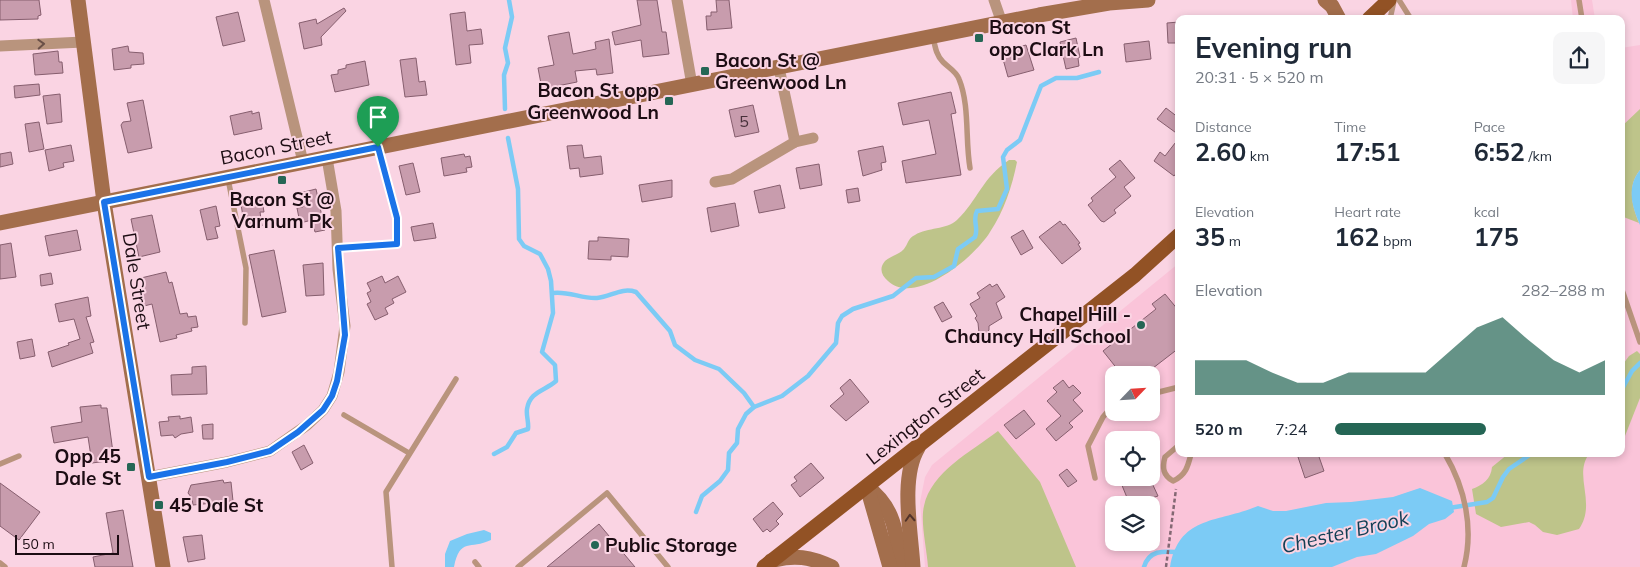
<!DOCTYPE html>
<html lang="en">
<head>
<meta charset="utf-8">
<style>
	:root { --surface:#fff; --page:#f6f6f7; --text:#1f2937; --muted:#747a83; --accent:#256655 }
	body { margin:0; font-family:Mulish,sans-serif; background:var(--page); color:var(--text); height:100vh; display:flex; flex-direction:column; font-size:19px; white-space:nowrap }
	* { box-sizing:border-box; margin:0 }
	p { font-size:16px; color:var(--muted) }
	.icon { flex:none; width:28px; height:28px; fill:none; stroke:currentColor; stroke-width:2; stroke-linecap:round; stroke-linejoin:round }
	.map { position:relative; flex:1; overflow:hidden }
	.side { position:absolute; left:1175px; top:15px; width:450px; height:442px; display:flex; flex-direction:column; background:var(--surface); border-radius:10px; box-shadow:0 2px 8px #0003 }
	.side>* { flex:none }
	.needle { width:32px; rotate:65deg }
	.buttons { position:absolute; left:1105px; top:366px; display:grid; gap:10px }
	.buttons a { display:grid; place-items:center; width:55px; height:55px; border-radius:10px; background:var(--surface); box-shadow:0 2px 8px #0003; font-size:25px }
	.scale { position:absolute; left:15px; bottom:12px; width:104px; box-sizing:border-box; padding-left:5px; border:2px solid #1c0c13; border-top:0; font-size:14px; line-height:18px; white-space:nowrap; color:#1c0c13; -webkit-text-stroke:4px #fad4e3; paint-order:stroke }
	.pin { position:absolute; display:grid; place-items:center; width:42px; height:42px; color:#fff; margin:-51px -21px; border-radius:50% 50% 50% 0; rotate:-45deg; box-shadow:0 0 5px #0007 }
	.pin .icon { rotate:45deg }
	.round { display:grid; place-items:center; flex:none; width:52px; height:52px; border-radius:10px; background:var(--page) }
	.head { display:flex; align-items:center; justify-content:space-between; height:85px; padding:0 20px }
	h1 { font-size:28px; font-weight:700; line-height:38px }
	.figures { display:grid; grid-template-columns:repeat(3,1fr); gap:8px; height:85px; padding:5px 20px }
	.figures div { display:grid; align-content:center }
	.figures b { font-size:25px; font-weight:700 }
	.figures small { font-size:14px; font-weight:400 }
	.figures p { font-size:14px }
	.chart { height:140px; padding:10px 20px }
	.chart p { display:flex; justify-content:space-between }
	.chart svg { width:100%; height:90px; margin-top:5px; fill:var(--accent); opacity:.7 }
	ul { padding:0 20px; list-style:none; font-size:16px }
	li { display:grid; grid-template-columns:80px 60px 1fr; align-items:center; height:38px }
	li i { height:12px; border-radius:6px; background:var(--accent) }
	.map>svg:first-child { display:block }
	.built { fill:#fac4d9; fill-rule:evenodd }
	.green { fill:#bec48a }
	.water { fill:#7ccbf5 }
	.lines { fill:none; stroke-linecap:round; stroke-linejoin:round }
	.stream { stroke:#7ccbf5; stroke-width:4.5 }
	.building { fill:#c89cad; stroke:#865e6e }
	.path { stroke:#836873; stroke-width:2.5; stroke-dasharray:4 2.5; stroke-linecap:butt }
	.lane { stroke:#b9947d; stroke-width:5.5 }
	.street { stroke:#b9947d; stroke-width:11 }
	.secondary { stroke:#a36e4c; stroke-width:15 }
	.primary { stroke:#925225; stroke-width:15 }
	.oneway { stroke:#6a5048 }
	.oneway2 { stroke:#52332a }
	.route-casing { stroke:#fff; stroke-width:10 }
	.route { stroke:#1a73e8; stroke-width:6 }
	.poi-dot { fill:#256655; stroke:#fad4e3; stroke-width:2 }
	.labels { text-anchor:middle; stroke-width:4; stroke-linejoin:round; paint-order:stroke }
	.number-label { font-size:16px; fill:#47303a }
	.poi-label { font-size:19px; font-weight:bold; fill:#1c0c13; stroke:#fad4e3; text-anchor:start }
	.street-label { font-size:19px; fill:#1c0c13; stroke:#fad4e3 }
	.water-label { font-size:20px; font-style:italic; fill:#123f55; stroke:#fad4e3 }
</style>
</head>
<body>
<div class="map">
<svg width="1640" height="567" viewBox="0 0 1640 567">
	<rect width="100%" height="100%" fill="#fad4e3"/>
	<g class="built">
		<polygon points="1571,0 1592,0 1595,19 1573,19"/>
		<path d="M 1640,45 L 1640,567 L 925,567 L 920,502 L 925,477 L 932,465 L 1179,263 L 1179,454 L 1621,454 L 1621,48 ZM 1114,375 L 1151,375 L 1151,412 L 1114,412 ZM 1114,440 L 1151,440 L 1151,478 L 1114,478 ZM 1114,505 L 1151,505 L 1151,542 L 1114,542 Z"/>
	</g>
	<g class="green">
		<path d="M 1640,109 L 1640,170 C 1627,186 1632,205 1639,223 L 1621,216 L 1621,127 Z"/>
		<path d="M 1009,160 L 1015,160 L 1017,162 C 1012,187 1004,211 990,232 C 975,257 915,307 888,281 C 881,275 879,268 885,261 C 890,256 899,255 904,249 C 908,244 908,238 915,235 C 928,227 946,230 957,220 C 978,200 982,178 1009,160 Z"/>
		<polygon points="1637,351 1640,354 1640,398 1621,446 1621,367 1629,356"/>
		<path d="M 998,431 L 1040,482 L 1076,567 L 928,567 C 927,550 920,521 924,506 C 931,472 972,451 998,431 Z"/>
		<path d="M 1508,454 L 1589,454 C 1573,476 1597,503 1579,529 L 1557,535 L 1543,532 L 1535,525 L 1529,522 L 1501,527 L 1476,514 L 1472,489 C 1483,485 1491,479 1492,467 Z"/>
	</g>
	<g class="water">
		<path d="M 1640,170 L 1640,225 C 1632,207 1626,187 1640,170 Z"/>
		<path d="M 1420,488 L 1452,501 L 1454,512 L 1445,519 L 1429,524 L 1413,536 L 1376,554 L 1357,557 L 1332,567 L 1170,567 C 1179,515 1218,523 1258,506 L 1273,511 L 1286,511 L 1326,503 L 1351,502 L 1393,497 Z"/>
		<path d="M 484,530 L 491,533 L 491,540 C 470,550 460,537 454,567 L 445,567 L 445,554 L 450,541 L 467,534 Z"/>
	</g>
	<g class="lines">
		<g class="stream">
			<polyline points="505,109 504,75 508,63 505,48 512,17 509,0"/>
			<path d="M 553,293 C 569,291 582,299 597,298 C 611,297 621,287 636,292 L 670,331 L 675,345 L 695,360 L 719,369 L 744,393 L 754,407"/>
			<polyline points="1621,391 1632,371 1640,363"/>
			<path d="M 494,454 L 507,447 L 516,433 L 528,429 C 529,422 526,416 527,409 C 530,391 545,391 556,381 L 555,365 L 542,352 L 553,313 L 551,281 L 548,269 L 540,254 L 524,246 L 519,239 L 518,189 L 508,138"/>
			<polyline points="1449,508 1487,502 1493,498 1503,477 1509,469 1531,454"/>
			<path d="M 696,512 L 702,496 L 720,481 L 728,470 L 729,453 L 737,443 L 738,429 L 746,414 L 754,407 L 782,396 L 808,376 L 836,343 L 838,323 L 842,316 L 853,309 L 893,296 L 916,278 L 934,277 L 954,266 L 958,249 L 975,237 C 979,228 972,220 977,211 L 998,209 L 1007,189 L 1003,157 L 1007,150 L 1020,140 L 1041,86 L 1056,78 L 1077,78 L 1099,72"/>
			<path d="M 1144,567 C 1149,550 1163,551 1177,552"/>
		</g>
	</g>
	<g class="building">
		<polygon points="0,0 39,0 41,15 38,16 38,19 0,20"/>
		<polygon points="637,0 657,0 662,32 666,32 669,54 643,57 641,40 615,45 612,32 641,25"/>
		<polygon points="716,0 729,0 732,28 707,30 706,16 711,16 711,12 717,12"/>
		<polygon points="344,8 346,11 321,37 322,45 304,49 299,23 316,19 317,24"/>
		<polygon points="238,12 245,41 223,46 216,17"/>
		<polygon points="465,12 467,31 481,29 483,44 469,45 471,63 456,65 450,14"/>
		<polygon points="1179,22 1179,43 1168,43 1167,23"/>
		<polygon points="569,32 573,54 596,49 595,42 609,39 613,73 597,75 596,69 575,71 577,82 542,89 538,68 554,65 548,36"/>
		<polygon points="1076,38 1080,57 1078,58 1079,66 1066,69 1060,42"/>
		<polygon points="1149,41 1151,59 1126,62 1124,44"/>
		<polygon points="1026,45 1034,70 1008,77 1001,52"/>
		<polygon points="128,46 129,52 143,53 144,64 131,65 131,68 114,70 112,49"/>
		<polygon points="58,51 59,62 62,62 63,73 35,75 33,54"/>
		<polygon points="416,58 419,82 425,81 427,95 405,97 400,60"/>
		<polygon points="365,61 369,85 335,92 331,75 338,74 338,70 346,68 346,65"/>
		<polygon points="39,84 40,95 15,98 14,86"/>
		<polygon points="951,92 956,113 951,114 961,175 906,183 902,161 936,154 929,120 903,125 898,103"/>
		<polygon points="60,94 62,122 47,124 43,96"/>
		<polygon points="143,100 152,148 128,153 121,125 123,122 131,121 127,103"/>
		<polygon points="753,105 759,132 735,137 729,110"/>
		<polygon points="1166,108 1179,118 1179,135 1157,119"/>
		<polygon points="252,111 252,114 259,112 262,129 234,135 230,116"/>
		<polygon points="39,122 44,149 29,152 25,124"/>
		<polygon points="1179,138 1179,170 1174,176 1154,161 1160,152 1165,156"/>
		<polygon points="71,145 74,161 63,163 64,167 49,171 45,150"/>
		<polygon points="582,145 584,158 601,156 603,174 580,177 579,168 570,169 567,146"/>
		<polygon points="883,146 886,162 881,163 882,170 863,176 858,151"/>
		<polygon points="11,152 13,164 0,167 0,154"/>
		<polygon points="464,154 465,157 470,156 472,167 466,168 467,172 444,176 441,158"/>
		<polygon points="1120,160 1135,178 1124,187 1131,196 1114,210 1116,213 1104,222 1101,221 1088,205 1093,201 1091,198 1116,177 1109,169"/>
		<polygon points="413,163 420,192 406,195 399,166"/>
		<polygon points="819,164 822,185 800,189 796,168"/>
		<polygon points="672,180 672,197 642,202 639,185"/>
		<polygon points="780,185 785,208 759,213 754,191"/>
		<polygon points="858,188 860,201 848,203 846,190"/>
		<polygon points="316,189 325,230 315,232 312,220 300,223 297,208 303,207 300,193"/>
		<polygon points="262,200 264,212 260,212 262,226 250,228 248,216 243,217 241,204"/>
		<polygon points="735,203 739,226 711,232 707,208"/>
		<polygon points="216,206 220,226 215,227 218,238 207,240 200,210"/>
		<polygon points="152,215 160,252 139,257 131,219"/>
		<polygon points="1060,221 1063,225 1065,224 1080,243 1078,244 1081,249 1062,264 1039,237"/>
		<polygon points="433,223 436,238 414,241 411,227"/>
		<polygon points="77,230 81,250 49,256 45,236"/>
		<polygon points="1023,230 1033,248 1021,255 1011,237"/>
		<polygon points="598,237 629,239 628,257 611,256 611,260 588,259 589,241 598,241"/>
		<polygon points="11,243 16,277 0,279 0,245"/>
		<polygon points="274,250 286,312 262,317 249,255"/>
		<polygon points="323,263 324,295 306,296 303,265"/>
		<polygon points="166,272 169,283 172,282 180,314 187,313 188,317 196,316 198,327 191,328 192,331 176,335 177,338 160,342 152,304 144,306 139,288 143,288 141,278"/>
		<polygon points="51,273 53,284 41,286 40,275"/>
		<polygon points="382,276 385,283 398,276 406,292 392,299 394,303 385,308 388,314 375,320 367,304 371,302 367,293 371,291 367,283"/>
		<polygon points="990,284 992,287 997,284 1005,297 996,303 1002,318 989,326 989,330 980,343 978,323 975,318 977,316 970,304 980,298 977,293"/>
		<polygon points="1165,294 1179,311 1179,348 1144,375 1122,375 1103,351 1156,309 1152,304"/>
		<polygon points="88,297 91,316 86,317 94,342 90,343 93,353 52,367 48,352 69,345 68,343 80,339 74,319 59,322 55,304"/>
		<polygon points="943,302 952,317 942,322 934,307"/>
		<polygon points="32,339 35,356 20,359 17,342"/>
		<polygon points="206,366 207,394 172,395 171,375 192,374 192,367"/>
		<polygon points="850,379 869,402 846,421 830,406 844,394 840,388"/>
		<polygon points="1063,380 1069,388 1073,385 1081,393 1073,400 1083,411 1069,423 1073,427 1056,441 1046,429 1061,416 1047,401 1057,392 1053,388"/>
		<polygon points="101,405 101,408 107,408 114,460 92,463 88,437 54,443 51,427 82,422 80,407"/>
		<polygon points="1024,410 1035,424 1016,439 1004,425"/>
		<polygon points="180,416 180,419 191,417 193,432 181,434 175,438 173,435 161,436 159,422 169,421 168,417"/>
		<polygon points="213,424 213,439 203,439 202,425"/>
		<polygon points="304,445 313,463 301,470 292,452"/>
		<polygon points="1308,454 1318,454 1324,471 1305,478 1298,457"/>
		<polygon points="811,463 824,478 800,497 791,485 797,481 794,477"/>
		<polygon points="1067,469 1077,481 1068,487 1059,475"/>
		<polygon points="1119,478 1144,478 1147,484 1152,483 1158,496 1130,505"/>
		<polygon points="223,480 224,483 231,482 233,501 193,505 192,498 188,493 191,485"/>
		<polygon points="0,483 40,512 19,540 0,526"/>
		<polygon points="773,502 783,514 776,521 779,524 770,532 767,529 763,532 753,519"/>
		<polygon points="123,510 133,567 95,567 93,557 113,553 106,513"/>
		<polygon points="599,524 635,567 547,567"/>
		<polygon points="202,535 205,559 188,562 183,537"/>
	</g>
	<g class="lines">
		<polyline class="path" points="1166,567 1176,489"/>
		<g class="lane">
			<polyline points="1399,0 1411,19"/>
			<polyline points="1579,0 1582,19"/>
			<polyline points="1390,19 1394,1"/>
			<path d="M 933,37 C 935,46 936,55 943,62 C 949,68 956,71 959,79 C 970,106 965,139 970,168"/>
			<polyline points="228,179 246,268 245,323"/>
			<polyline points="338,248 397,244 397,218 378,148"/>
			<polyline points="1621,287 1640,342"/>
			<polyline points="1151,394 1179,387"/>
			<polyline points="344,415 409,453"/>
			<path d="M 1179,445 L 1165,457 C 1162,468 1163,475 1173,481 C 1186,475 1188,466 1191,454"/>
			<path d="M 1445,454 C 1465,488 1474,528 1464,567"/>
			<polyline points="0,464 19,456"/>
			<polyline points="1095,478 1088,446 1103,417 1114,404"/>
			<polyline points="475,562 479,567"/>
			<polyline points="0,563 5,567"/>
			<polyline points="392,567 386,492 456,379"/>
			<polyline points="518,567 607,493 668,567"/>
		</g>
		<g class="street">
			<polyline points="264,0 303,162"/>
			<polyline points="677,0 692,85"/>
			<polyline points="994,0 1002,23"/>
			<polyline points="0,46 83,42"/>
			<polyline points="779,68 795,142"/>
			<polyline points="715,182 732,179 795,142 813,138"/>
			<polyline points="149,477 227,462 270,451 307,425 323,410 332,396 339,372 345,326 338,269 336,211 327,158"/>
		</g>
		<g class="secondary">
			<polyline points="78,0 104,202 163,567"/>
			<polyline points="1325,0 1332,6 1339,19"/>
			<polyline points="0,223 1039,15 1109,3 1148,0"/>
			<path d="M 867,487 C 895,507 897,535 900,567"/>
			<polyline points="867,487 890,567"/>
			<path d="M 771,561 C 794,554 811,557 832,567"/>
			<path d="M 913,567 C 911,532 900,478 918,448"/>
		</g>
		<g class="primary">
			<polyline points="1369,19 1389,0"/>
			<polyline points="764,567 1135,275 1179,235"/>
		</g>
	</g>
	<defs><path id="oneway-chevron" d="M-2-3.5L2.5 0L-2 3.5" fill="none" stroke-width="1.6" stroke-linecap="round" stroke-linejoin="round" transform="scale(1.25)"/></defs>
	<use class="oneway" href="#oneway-chevron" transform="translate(41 44) rotate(-3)"/>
	<use class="oneway2" href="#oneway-chevron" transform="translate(910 518) rotate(-93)"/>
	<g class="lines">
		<g class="route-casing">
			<polygon id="route" points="378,147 397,218 397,244 338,248 345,335 337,381 332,396 323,410 298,432 270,451 227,462 149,477 104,202"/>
		</g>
		<use href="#route" class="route"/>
	</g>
	<g class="poi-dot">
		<rect x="974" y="33" width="10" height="10" rx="2.5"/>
		<rect x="700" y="66" width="10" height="10" rx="2.5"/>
		<rect x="664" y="96" width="10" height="10" rx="2.5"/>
		<rect x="277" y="175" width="10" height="10" rx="2.5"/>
		<circle cx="1141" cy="325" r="5"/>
		<rect x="126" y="462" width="10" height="10" rx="2.5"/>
		<rect x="154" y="500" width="10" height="10" rx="2.5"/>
		<circle cx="595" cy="545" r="5"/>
	</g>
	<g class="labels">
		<g class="number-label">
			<text x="744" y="127">5</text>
		</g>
		<g class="poi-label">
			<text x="989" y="34">Bacon St<tspan x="989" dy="22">opp Clark Ln</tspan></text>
			<text x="715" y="67">Bacon St @<tspan x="715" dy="22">Greenwood Ln</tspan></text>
			<text x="659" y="97" text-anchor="end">Bacon St opp<tspan x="659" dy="22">Greenwood Ln</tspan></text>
			<text x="282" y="206" text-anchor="middle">Bacon St @<tspan x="282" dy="22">Varnum Pk</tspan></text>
			<text x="1131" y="321" text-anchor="end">Chapel Hill -<tspan x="1131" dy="22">Chauncy Hall School</tspan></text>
			<text x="121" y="463" text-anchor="end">Opp 45<tspan x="121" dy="22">Dale St</tspan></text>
			<text x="169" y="512">45 Dale St</text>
			<text x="605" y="552">Public Storage</text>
		</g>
		<g class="street-label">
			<text transform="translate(276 147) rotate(-11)" y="7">Bacon Street</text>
			<text transform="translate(137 281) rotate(81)" y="7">Dale Street</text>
			<text transform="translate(925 416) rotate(-38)" y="7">Lexington Street</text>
		</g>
		<g class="water-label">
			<text transform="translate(1345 532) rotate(-13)" y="7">Chester Brook</text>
		</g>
	</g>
</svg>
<div class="buttons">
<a><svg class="needle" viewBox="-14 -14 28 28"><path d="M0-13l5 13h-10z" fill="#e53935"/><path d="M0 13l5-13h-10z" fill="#747a83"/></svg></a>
<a><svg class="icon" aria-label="locate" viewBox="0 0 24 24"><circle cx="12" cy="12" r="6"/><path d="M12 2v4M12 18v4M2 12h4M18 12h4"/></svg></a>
<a><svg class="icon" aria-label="layers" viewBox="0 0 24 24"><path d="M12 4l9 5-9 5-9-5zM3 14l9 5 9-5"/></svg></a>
</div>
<div class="scale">50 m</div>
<div class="pin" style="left:378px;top:147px;background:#1e9e55"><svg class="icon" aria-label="arrive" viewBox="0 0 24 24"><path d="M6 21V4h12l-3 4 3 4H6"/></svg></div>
<section class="side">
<div class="head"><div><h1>Evening run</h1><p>20:31 · 5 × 520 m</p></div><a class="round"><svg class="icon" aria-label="share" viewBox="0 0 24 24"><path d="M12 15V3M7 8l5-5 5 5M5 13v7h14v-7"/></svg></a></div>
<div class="figures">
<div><p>Distance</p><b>2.60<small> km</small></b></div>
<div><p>Time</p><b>17:51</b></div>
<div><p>Pace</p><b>6:52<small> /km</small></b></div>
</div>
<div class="figures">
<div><p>Elevation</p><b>35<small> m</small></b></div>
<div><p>Heart rate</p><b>162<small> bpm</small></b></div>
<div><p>kcal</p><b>175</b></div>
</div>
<div class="chart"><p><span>Elevation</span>282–288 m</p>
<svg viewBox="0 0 160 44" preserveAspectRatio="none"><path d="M0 44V27L10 27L20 27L30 33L40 38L50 38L60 33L70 33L80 33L90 33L100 22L110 11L120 6L130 17L140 27L150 33L160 27V44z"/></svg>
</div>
<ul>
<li><b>520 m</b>7:24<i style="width:56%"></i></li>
</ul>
</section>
</div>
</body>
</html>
